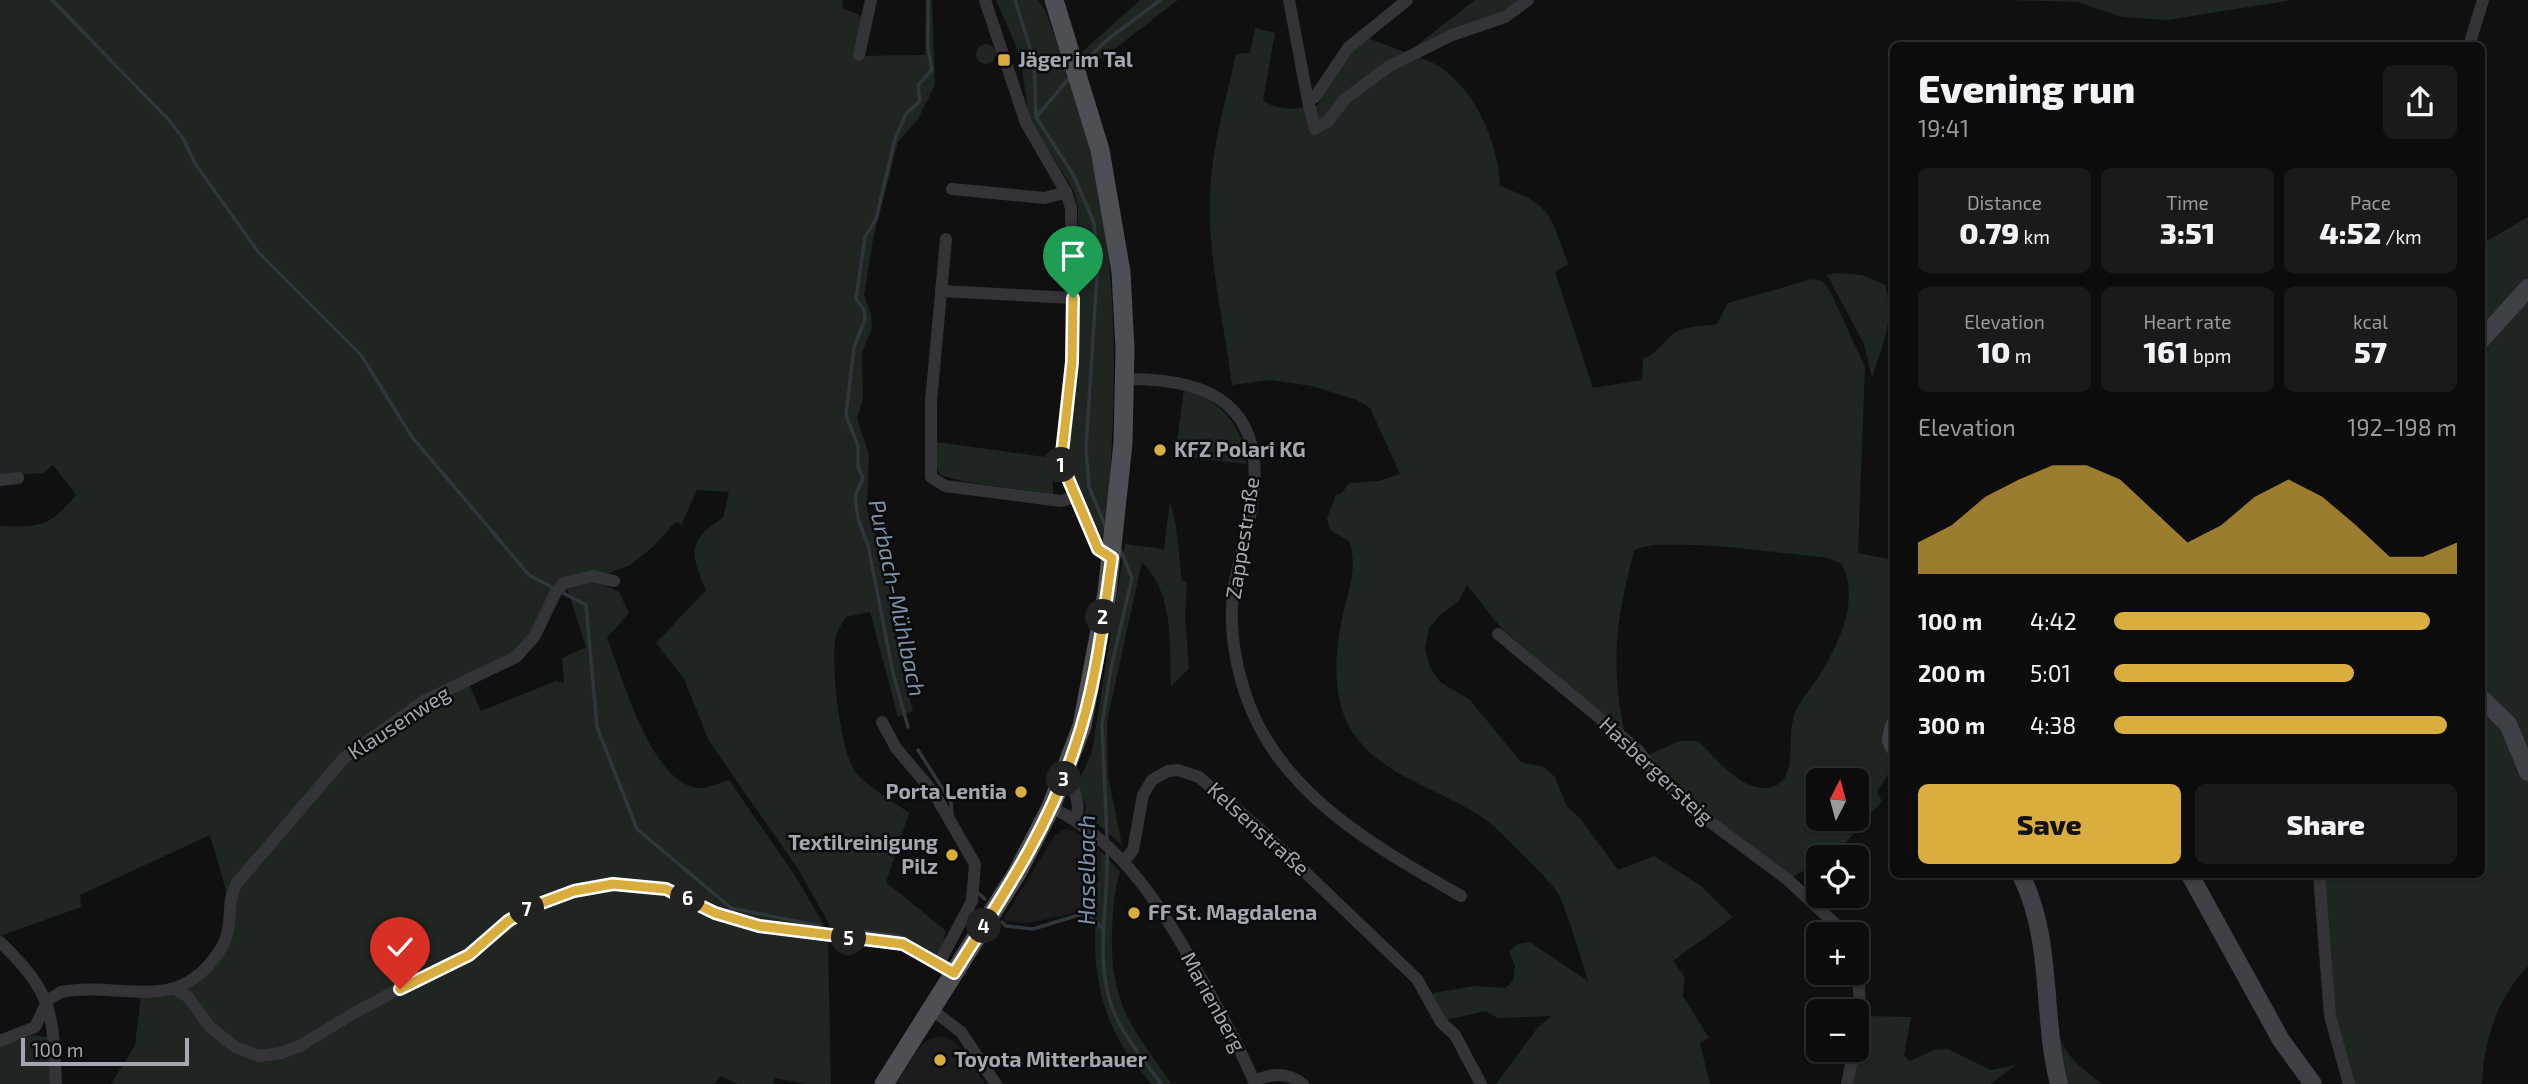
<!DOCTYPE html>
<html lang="en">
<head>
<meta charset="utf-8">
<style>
	:root { --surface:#0c0c0d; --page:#1a1a1b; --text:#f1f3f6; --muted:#9a9b9d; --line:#2c2c2e; --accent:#daad3f }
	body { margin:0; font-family:"Exo 2",sans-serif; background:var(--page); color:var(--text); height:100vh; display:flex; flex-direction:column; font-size:26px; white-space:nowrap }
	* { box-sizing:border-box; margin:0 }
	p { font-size:23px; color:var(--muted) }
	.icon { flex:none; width:38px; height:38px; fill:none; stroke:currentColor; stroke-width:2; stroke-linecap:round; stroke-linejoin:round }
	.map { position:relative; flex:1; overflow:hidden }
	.sheet { position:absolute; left:1890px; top:42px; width:595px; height:836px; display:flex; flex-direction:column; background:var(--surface); border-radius:10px; box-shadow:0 2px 5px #0004,0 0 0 2px var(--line) }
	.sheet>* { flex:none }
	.needle { width:46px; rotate:6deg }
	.fabs { position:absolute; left:1806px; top:768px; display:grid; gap:14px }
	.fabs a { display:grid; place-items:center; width:63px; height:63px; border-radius:10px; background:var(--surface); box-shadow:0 2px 5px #0004,0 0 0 2px var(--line); font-size:35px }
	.scale { position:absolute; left:21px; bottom:18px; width:168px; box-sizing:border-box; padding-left:7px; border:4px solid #a3a7b0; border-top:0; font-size:19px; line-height:24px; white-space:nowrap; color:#a3a7b0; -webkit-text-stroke:5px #0b0b0c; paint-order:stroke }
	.pin { position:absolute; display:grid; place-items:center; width:60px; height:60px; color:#fff; margin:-72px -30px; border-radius:50% 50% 50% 0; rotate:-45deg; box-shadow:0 0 7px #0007 }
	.pin .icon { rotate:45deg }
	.km { position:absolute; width:35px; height:35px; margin:-18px; border-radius:50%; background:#222; color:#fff; font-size:19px; line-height:35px; text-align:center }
	.round { display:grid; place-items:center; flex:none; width:74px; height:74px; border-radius:10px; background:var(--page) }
	.headline { display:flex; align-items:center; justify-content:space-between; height:119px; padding:0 28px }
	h1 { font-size:38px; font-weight:800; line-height:52px }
	.stats { display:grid; grid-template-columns:repeat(3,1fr); gap:10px; height:119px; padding:7px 28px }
	.stats div { display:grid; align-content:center; border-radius:10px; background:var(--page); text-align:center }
	.stats b { font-size:30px; font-weight:800 }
	.stats small { font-size:19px; font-weight:400 }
	.stats p { font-size:19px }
	.chart { height:196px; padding:14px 28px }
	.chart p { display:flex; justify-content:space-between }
	.chart svg { width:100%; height:126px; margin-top:7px; fill:var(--accent); opacity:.7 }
	.cta { display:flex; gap:14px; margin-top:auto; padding:14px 28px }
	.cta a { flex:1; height:80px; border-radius:10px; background:var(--accent); color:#111; font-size:28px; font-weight:800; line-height:80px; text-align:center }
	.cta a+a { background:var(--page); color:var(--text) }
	ul { padding:0 28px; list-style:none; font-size:23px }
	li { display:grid; grid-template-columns:112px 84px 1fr; align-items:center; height:52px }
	li i { height:18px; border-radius:9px; background:var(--accent) }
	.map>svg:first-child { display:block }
	.built { fill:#1c1c1e }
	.green { fill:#1f2520; fill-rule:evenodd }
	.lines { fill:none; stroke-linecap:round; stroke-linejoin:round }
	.stream { stroke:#2f363c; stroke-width:3.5 }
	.street { stroke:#343438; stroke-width:12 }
	.secondary { stroke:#404146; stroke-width:18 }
	.primary { stroke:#4e4f54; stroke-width:19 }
	.route-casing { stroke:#fff; stroke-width:14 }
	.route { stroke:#daad3f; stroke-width:9 }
	.poi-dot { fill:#daad3f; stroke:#0b0b0c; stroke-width:2.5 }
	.labels { text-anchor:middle; stroke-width:5; stroke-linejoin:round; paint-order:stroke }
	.poi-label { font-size:21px; font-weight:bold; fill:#a3a7b0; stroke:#0b0b0c; text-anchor:start }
	.street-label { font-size:21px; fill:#a3a7b0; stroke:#0b0b0c }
	.water-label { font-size:23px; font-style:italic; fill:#7d92a8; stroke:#0b0b0c }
</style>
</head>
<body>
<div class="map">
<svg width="2528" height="1084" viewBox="0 0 2528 1084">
	<rect width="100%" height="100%" fill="#101011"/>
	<g class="built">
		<polygon points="1065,829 1074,831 1101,851 1096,908 1029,923 1006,921 1004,918 1055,835"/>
		<polygon points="943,1036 956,1043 965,1053 985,1084 896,1084 922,1044 929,1039"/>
	</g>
	<g class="green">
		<path d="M 0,0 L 843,0 L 842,8 L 864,17 L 855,56 L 925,55 L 926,0 L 932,0 L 935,85 L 918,119 L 898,142 L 873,239 L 864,295 L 871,314 L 872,328 L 862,353 L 863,399 L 857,419 L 869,454 L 867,510 L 889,576 L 899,656 L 913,711 L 898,717 L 870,612 L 846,617 C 842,623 838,629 836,636 C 830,660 840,756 857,774 C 871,789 893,801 909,813 L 886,882 L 946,931 L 940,955 L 834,933 L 800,872 L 709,741 L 684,679 L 656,643 L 706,590 C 690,555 687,540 723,518 L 729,492 L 697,490 L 682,524 L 675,522 L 654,546 L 629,566 L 608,573 L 570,576 L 519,651 L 362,743 L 227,894 L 210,835 L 80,895 L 81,907 L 0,936 L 0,526 C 40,527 50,527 76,495 L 53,465 L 43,473 L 0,476 Z"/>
		<path d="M 996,0 L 1038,0 L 1046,12 C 1062,59 1080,106 1091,154 C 1122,283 1116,412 1105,543 L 1079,494 L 1066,457 L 1077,372 L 1078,208 L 1074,191 L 1029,118 L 1020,55 Z"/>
		<polygon points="1140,0 1178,0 1087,70 1081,53"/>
		<path d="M 1475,0 L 1523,0 L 1515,7 L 1408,53 C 1421,58 1437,63 1448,73 C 1479,98 1499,148 1500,186 C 1554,206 1549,214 1568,264 L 1555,272 L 1593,388 L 1642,380 L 1643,359 C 1657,353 1662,344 1673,334 C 1685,325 1702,327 1717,324 L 1728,303 L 1812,279 L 1822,281 L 1829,289 L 1865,367 L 1858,553 L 1894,560 L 1893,715 L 1889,719 L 1893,767 L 1877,792 L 1882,801 L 1837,853 L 1828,857 L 1818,858 L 1818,863 L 1790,878 L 1665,780 L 1648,755 L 1679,741 L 1698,741 C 1717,759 1747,799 1777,785 C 1796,775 1788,738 1793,720 C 1797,701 1814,686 1823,670 C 1841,638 1859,599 1842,564 L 1828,558 C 1795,555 1653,534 1634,551 C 1616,621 1610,664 1625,735 L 1501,628 L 1467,585 L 1458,602 L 1440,615 L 1429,628 L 1425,648 L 1430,668 L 1440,682 L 1470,700 L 1521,762 L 1544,767 L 1555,777 L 1567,807 L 1579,817 L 1618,870 L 1654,856 L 1701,886 L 1733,917 L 1673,961 L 1685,977 L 1683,996 L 1709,1038 L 1700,1043 L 1710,1084 L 1496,1084 L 1538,1027 L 1552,1016 L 1497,1018 L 1486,1011 L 1446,1020 L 1432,993 L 1474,986 L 1505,988 L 1513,981 L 1515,966 L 1509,952 L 1517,944 L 1530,942 L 1588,981 C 1579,953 1571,922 1559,895 C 1553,883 1497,828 1485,819 C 1441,789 1378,776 1350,728 C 1331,695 1335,649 1343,614 C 1349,589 1358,567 1349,541 L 1330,530 L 1327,518 L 1336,495 L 1342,493 L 1349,483 L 1379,481 L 1400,474 L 1370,408 L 1357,400 L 1312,386 L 1270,380 L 1232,385 C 1224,322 1207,256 1210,192 C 1212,146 1226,100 1236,54 L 1250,53 L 1255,28 L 1275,33 L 1263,100 C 1277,112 1300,109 1318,105 L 1335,71 L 1365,37 L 1407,53 ZM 1818,780 L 1857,780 L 1857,819 L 1818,819 Z"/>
		<polygon points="2004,0 2292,0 2167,20 2122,17 2077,2"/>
		<circle cx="986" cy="54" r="10"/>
		<path d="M 2528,217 L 2528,966 C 2497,999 2484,1039 2482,1084 L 2353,1084 L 2338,1040 L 2322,875 L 2482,875 L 2482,244 Z"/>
		<path d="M 1837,273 L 1862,275 L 1885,285 C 1896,318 1882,346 1872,378 L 1864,344 L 1827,275 Z"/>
		<path d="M 1184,390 C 1222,401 1242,424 1247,464 L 1175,456 Z"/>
		<path d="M 936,442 L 1052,458 L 1053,494 C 1034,491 949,482 940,474 C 934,469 937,450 936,442 Z"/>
		<path d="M 1170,501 L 1176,526 L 1182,581 L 1187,582 L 1185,617 L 1189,668 L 1171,687 C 1169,644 1175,595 1142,562 L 1107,721 L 1108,776 L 1122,845 L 1085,813 L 1086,804 L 1077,786 L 1092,751 L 1125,544 L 1164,549 Z"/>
		<path d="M 595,580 L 619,592 L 629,613 L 607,638 C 623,677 652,790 703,788 C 711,787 721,782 729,780 L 796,877 L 826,929 L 773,926 L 632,882 L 516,911 L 469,951 L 298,1044 L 260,1053 L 227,1039 L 186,989 L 219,957 L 233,895 L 340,766 L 423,704 L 469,684 L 481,711 L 556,681 L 564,683 L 562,658 L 586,647 L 566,585 Z"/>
		<path d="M 1101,851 L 1120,872 C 1114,891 1113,911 1112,931 C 1110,1004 1132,1028 1172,1084 L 1151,1084 C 1143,1073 1132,1062 1125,1050 C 1084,984 1095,924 1101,851 Z"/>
		<polygon points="589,890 662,891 706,912 828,940 831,1084 806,1084 775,1078 773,1084 738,1084 720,1076 715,1084 111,1084 135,1045 141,995 181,994 202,1022 260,1059 320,1038 434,974 521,915"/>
		<polygon points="1866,1016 1911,1017 1904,1056 1910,1061 1934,1050 1948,1049 1991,1070 2016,1065 1990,1084 1850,1084"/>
		<path d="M 2054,1023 C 2065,1056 2075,1063 2102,1084 L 2063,1084 Z"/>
		<polygon points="35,1035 50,1038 53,1084 0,1084 0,1045"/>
	</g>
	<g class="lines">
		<g class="stream">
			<polyline points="52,0 168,119 183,138 196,165 259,253 361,355 412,437 529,575 554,588"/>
			<polyline points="1015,0 1034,61 1036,117 1074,176 1094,223 1098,260 1086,448 1089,487 1106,528"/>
			<polyline points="1081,65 1107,40 1160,0"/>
			<polyline points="1037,116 1071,76"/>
			<polyline points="561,592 586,605 597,727 637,829 731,908 820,926"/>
			<polyline points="908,727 893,673 868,545 858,519 855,496 863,478 858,467 858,446 846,415 854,347 865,320 864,310 856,299 865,237 876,219 895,139 906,114 920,101 918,85 932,70 928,48 928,0"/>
			<polyline points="918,750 951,802 952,815"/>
			<polyline points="1107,840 1102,724 1111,668 1132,578 1120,549"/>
			<path d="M 1107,851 C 1109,907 1092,964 1116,1017 C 1127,1041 1146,1062 1161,1084"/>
			<polyline points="977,892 985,899"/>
			<polyline points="1002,922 1006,926 1033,929 1082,914 1088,915 1103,929"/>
			<polyline points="835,928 900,936"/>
		</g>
		<g class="street">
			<polyline points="985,0 1026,123 1066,192 1071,208 1072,362 1061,462 1098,549 1112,558"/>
			<polyline points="1289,0 1308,101 1315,97 1348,48 1407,0"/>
			<polyline points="2469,46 2483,0"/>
			<polyline points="859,55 871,0"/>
			<polyline points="1308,101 1315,129 1328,121 1345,99 1388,67 1452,35 1505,17 1528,0"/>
			<polyline points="952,189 1045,198 1066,192"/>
			<polyline points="946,239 931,401 931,477 945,486 1061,501 1074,497"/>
			<polyline points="941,291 1073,298"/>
			<path d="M 1125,379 C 1213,378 1268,407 1252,506 C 1247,535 1237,564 1233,594 C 1229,631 1236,669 1249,704 C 1285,798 1378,848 1461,896"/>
			<polyline points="0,480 18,478"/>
			<polyline points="1498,634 1637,749 1663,782 1698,813 1788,880 1846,934"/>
			<polyline points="882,722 896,748 934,793 975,864 972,901 939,963"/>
			<path d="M 1065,775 C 1075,791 1081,801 1076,820"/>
			<path d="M 1051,807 C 1127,845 1164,912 1204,983 C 1222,1016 1241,1049 1255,1084"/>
			<polyline points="1125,860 1133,850 1143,795 1152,780 1168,771 1178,770 1199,777 1262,831 1417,979 1441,1022 1455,1035 1481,1084"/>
			<polyline points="2319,875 2330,1016 2349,1084"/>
			<path d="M 0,942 C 53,993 53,1012 56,1084"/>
			<polyline points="1857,964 1861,1014 1857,1039"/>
			<polyline points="177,990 188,997 210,1027 235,1047 259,1056 281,1053 300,1046 354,1013 418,979 459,961 531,907 574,891 613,884 666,889 715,913 759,926 903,945 954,973"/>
			<polyline points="931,1009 961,1032 996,1084"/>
			<path d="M 0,1041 L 35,1027 L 48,1000 L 61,992 C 124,980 180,1019 223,945 C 234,925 225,903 237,883 L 344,758 L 424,701 L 516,657 L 534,637 L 556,592 L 564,583 L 593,576 L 614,581"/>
			<path d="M 1254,1081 C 1272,1073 1287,1072 1303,1084"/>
			<polyline points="1847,1084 1854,1050"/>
		</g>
		<g class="secondary">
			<polyline points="2482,339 2528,288"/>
			<polyline points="2482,699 2508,724 2528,772"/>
			<polyline points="1894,726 1891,740 1894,747"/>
			<path d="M 2021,875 C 2054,942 2041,1015 2059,1084"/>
			<polyline points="2190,875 2281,1040 2313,1084"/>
		</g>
		<polyline class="primary" points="884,1084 1017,873 1051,807 1082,726 1107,593 1123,443 1125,349 1121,272 1100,150 1054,0"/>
	</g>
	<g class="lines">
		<g class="route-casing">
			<path id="route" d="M 400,989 L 469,955 L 508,921 L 531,907 L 574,891 L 613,884 L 666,889 L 715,913 L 759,926 L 903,944 L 954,973 C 1000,900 1048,830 1075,747 C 1096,687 1103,621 1112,558 L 1098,549 L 1061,462 L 1072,362 L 1073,298"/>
		</g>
		<use href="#route" class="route"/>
	</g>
	<g class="poi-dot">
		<rect x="997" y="53" width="14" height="14" rx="3.5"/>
		<circle cx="1160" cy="450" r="7"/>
		<circle cx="1021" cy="792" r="7"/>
		<circle cx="952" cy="855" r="7"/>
		<circle cx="1134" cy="913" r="7"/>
		<circle cx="940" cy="1060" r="7"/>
	</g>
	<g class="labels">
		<g class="poi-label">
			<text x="1018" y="67">Jäger im Tal</text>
			<text x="1174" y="457">KFZ Polari KG</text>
			<text x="1007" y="799" text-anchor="end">Porta Lentia</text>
			<text x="938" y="850" text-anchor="end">Textilreinigung<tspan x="938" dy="24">Pilz</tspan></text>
			<text x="1148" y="920">FF St. Magdalena</text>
			<text x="954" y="1067">Toyota Mitterbauer</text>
		</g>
		<g class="street-label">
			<text transform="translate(1243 538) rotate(-81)" y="7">Zappestraße</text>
			<text transform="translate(399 723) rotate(-33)" y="7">Klausenweg</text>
			<text transform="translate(1656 771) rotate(43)" y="7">Hasbergersteig</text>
			<text transform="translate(1258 829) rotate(42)" y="7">Kelsenstraße</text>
			<text transform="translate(1213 1002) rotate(61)" y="7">Marienberg</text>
		</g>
		<g class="water-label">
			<text transform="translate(897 598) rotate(78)" y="8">Purbach-Mühlbach</text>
			<text transform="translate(1087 870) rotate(-90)" y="8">Haselbach</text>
		</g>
	</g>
</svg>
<div class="fabs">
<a><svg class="needle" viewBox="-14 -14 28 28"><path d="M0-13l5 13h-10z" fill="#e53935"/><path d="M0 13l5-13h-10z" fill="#9a9b9d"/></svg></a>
<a><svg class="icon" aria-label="locate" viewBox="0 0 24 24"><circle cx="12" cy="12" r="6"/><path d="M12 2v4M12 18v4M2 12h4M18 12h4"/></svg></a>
<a>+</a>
<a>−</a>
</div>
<div class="scale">100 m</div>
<div class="pin" style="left:1073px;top:298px;background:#1e9e55"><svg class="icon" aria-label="arrive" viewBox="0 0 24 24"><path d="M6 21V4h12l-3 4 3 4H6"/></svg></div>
<div class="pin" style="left:400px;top:989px;background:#d93025"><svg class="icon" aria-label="check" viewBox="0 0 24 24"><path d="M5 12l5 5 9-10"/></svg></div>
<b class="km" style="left:1061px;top:465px">1</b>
<b class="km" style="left:1103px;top:617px">2</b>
<b class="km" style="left:1064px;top:779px">3</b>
<b class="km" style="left:984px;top:926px">4</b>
<b class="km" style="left:849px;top:938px">5</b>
<b class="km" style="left:688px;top:898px">6</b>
<b class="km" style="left:527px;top:909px">7</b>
<section class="sheet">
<div class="headline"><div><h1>Evening run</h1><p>19:41</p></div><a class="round"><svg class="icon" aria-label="share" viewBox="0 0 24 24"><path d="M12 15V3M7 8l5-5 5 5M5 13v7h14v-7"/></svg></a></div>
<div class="stats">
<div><p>Distance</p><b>0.79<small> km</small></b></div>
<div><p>Time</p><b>3:51</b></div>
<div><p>Pace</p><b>4:52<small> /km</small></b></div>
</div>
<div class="stats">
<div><p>Elevation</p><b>10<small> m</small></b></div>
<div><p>Heart rate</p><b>161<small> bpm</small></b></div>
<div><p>kcal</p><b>57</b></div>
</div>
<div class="chart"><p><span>Elevation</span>192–198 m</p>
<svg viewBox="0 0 160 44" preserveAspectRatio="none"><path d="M0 44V33L10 27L20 17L30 11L40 6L50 6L60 11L70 22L80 33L90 27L100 17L110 11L120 17L130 27L140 38L150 38L160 33V44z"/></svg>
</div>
<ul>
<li><b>100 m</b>4:42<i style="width:92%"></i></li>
<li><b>200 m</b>5:01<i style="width:70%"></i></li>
<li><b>300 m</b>4:38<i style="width:97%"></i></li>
</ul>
<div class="cta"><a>Save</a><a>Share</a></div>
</section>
</div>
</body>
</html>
